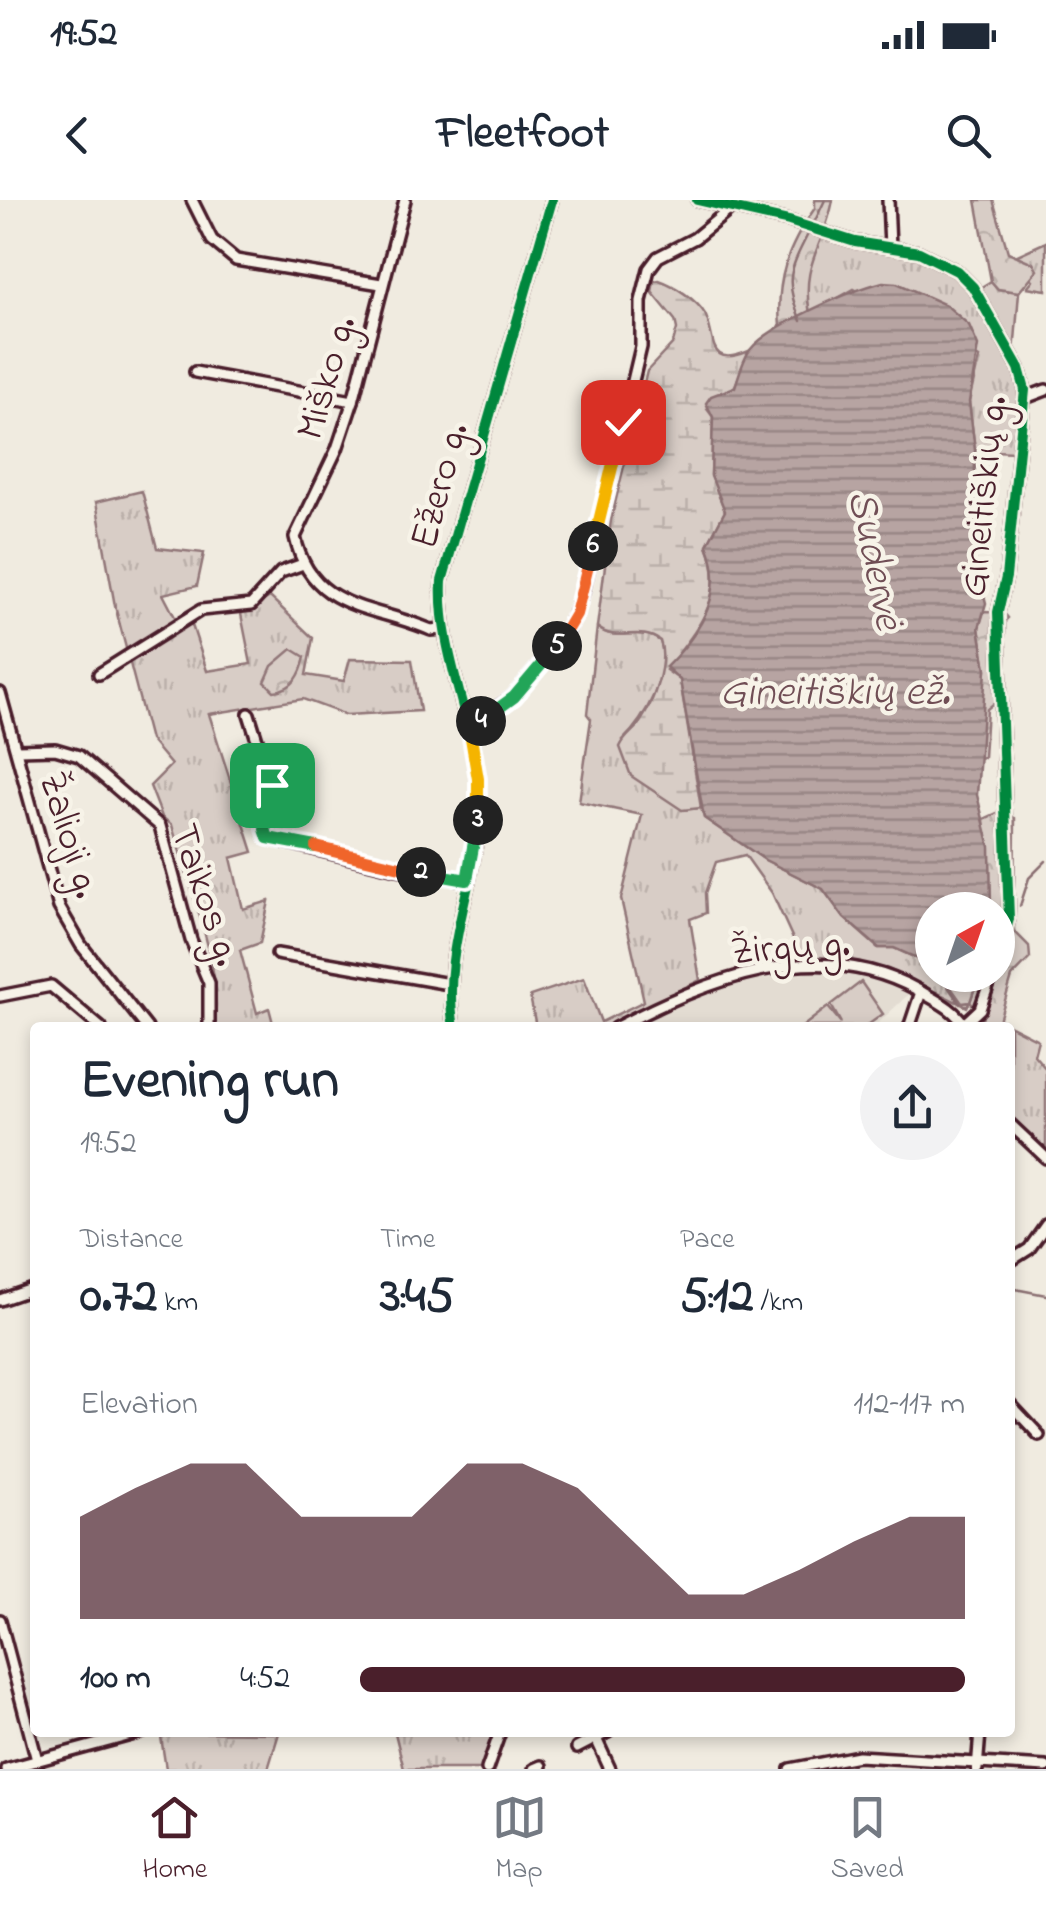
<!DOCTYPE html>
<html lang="en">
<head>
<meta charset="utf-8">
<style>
	:root { --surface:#fff; --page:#f2f2f3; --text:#1f2937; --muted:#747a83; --line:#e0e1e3; --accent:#4a1f2b }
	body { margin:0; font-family:"Indie Flower",sans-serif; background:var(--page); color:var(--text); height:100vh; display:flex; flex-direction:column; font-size:38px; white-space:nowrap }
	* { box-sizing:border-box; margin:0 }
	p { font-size:32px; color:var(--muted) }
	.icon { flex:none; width:55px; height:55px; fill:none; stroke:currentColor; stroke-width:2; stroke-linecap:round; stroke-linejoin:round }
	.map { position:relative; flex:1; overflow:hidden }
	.details { position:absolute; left:30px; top:822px; width:985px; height:715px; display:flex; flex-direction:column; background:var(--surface); border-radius:10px; box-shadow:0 5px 15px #0003 }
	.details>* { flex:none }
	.needle { width:65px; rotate:40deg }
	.fabs { position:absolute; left:915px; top:692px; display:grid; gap:20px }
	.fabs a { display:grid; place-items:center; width:100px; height:100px; border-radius:50%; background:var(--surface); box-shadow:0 5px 15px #0003; font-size:50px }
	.pin { position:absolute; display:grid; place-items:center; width:85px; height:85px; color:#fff; margin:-42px; border-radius:20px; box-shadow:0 5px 15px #0006 }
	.km { position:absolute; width:50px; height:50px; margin:-25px; border-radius:50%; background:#222; color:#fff; font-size:28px; line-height:50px; text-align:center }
	.round { display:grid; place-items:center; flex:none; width:105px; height:105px; border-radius:52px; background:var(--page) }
	.overview { display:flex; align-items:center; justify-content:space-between; height:170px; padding:0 50px }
	h1 { font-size:55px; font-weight:800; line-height:75px }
	.stats { display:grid; grid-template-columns:repeat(3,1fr); gap:15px; height:170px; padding:10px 50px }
	.stats div { display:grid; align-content:center }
	.stats b { font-size:50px; font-weight:800 }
	.stats small { font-size:28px; font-weight:400 }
	.stats p { font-size:28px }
	.chart { height:280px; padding:20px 50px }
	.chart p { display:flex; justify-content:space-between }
	.chart svg { width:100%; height:180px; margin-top:10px; fill:var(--accent); opacity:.7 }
	ul { padding:0 50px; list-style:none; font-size:32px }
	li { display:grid; grid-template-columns:160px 120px 1fr; align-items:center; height:75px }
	li i { height:25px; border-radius:12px; background:var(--accent) }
	.status { display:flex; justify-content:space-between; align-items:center; height:70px; padding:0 50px; background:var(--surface); direction:ltr }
	.status svg { height:28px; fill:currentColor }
	header { display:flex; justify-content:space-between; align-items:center; height:130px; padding:0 50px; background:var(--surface); font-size:45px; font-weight:800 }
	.dock { display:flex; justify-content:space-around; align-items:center; height:140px; border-top:2px solid var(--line); background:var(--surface); font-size:28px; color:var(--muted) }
	.dock a { display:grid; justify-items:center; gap:5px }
	.dock .on { color:var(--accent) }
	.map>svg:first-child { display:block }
	.built { fill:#e3dcd2 }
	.grass { fill:url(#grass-tufts); stroke:#917678; stroke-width:2.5 }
	.forest { fill:url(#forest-crowns); stroke:#917678; stroke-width:2.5 }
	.wetland { fill:url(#wetland-marsh); stroke:#917678; stroke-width:2.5 }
	.pitch { fill:#d8cdc6; stroke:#917678; stroke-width:2.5 }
	.water { fill:url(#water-rules); stroke:#8b6f72; stroke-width:2.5 }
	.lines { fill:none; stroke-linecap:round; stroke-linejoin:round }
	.stream { stroke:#8b6f72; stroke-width:2.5 }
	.minor-casing { stroke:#4a1f2b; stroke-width:16 }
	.minor { stroke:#f7f3e8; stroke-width:9 }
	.cycleway-casing { stroke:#f7f3e8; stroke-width:16 }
	.cycleway { stroke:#00873e; stroke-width:10 }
	.split-1-casing { stroke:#fff; stroke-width:20 }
	.split-2-casing { stroke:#fff; stroke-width:20 }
	.split-3-casing { stroke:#fff; stroke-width:20 }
	.split-4-casing { stroke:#fff; stroke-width:20 }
	.split-5-casing { stroke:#fff; stroke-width:20 }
	.split-6-casing { stroke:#fff; stroke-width:20 }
	.split-7-casing { stroke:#fff; stroke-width:20 }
	.split-1 { stroke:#22a559; stroke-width:12 }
	.split-2 { stroke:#f0652b; stroke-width:12 }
	.split-3 { stroke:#22a559; stroke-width:12 }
	.split-4 { stroke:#f5b400; stroke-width:12 }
	.split-5 { stroke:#22a559; stroke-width:12 }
	.split-6 { stroke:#f0652b; stroke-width:12 }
	.split-7 { stroke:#f5b400; stroke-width:12 }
	.labels { text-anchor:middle; stroke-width:9; stroke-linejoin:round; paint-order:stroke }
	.street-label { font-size:40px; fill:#4a1f2b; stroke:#f7f3e8 }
	.water-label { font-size:42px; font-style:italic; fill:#704e55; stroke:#f7f3e8 }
</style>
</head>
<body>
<div class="status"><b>19:52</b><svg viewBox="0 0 49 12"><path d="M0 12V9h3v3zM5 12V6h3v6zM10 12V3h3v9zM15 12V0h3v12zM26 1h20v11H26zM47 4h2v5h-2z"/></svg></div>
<header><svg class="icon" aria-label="back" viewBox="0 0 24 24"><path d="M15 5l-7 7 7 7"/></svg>Fleetfoot<svg class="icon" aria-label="search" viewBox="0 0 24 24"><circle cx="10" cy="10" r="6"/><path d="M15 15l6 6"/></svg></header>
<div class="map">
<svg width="1046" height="1569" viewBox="0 0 1046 1569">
	<defs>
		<pattern id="grass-tufts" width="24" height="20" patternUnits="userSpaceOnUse" patternTransform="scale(2.5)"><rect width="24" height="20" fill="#d8cdc6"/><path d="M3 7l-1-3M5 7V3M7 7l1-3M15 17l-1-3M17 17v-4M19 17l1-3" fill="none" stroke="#bbb0aa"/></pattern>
		<pattern id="forest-crowns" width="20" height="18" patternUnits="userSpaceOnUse" patternTransform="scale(2.5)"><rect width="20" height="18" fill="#d8cdc6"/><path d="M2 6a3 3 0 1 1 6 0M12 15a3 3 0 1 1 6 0" fill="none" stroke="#bbb0aa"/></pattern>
		<pattern id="wetland-marsh" width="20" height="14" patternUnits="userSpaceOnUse" patternTransform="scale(2.5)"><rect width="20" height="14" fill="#d8cdc6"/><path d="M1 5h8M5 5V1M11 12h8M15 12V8" fill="none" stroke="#bbb0aa"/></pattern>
		<pattern id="water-rules" width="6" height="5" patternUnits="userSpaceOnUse" patternTransform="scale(2.5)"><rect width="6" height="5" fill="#b7a4a2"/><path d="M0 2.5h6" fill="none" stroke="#978584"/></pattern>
	</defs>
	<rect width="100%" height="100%" fill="#f0ebe0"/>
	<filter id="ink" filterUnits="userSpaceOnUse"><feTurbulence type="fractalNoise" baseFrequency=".01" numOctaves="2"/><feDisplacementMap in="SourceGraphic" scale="20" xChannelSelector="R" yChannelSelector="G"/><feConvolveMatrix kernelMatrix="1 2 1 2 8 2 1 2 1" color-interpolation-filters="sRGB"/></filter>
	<g filter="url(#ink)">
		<polygon class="built" points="828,770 879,778 910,793 874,827 624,828 705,787"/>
		<g class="grass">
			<path d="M 823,34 C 879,46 931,52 973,92 L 991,81 L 998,89 L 1019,92 L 1013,166 L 1020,193 L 1013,252 L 975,250 L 969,202 L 979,158 L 854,89 L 810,114 C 804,85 806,59 823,34 Z"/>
			<polygon points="1046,42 1046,90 1027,87 1033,80 1013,57"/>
			<path d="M 142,291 L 157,348 L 204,353 L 197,386 L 163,394 L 176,419 L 192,425 L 207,471 L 251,464 L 241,414 L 270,397 L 313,438 L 306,475 L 344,481 L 350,459 L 412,460 L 420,511 L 346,515 L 303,499 L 209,514 L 253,652 L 231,658 L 243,709 L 269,701 L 260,743 L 240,750 L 257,813 L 269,808 L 274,827 L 214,827 C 225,771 187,681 172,625 L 162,617 L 150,586 L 171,565 L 150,540 L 115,406 L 96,302 Z"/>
			<path d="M 597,427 C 616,444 640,425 660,441 C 672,472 644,520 623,540 L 682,610 L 701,608 L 704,618 L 765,660 L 823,689 L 844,718 L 878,748 L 894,748 L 932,765 L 932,775 L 942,775 L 962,803 L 970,802 L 967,807 L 888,769 L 858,763 L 803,761 L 772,693 L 745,655 L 716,662 L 705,693 L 706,713 L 690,719 L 700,780 L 604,827 L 536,827 L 530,796 L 584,778 L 601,822 L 644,801 L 621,699 L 642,615 L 579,602 L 591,519 L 587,514 Z"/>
			<polygon points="999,820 1038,840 1034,855 1046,869 1046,950 1010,916 1010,828 997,828"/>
			<polygon points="178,1532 279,1533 268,1569 166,1569 161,1537"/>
			<polygon points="395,1533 496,1533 482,1569 404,1569"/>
		</g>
		<g class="forest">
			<path d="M 815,0 L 833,0 C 825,45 800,63 810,114 L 780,127 C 776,79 787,48 815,8 Z"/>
			<polygon points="976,0 993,0 1008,52 1033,63 1037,70 1019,92 998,89 991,81"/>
			<polygon points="984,412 1004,413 1008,418 993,433 998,500 987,509 984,557 978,558 986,469 979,428"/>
			<path d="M 292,449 L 305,457 C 301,475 294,489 274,491 L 265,482 L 272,466 Z"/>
			<polygon points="999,612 1015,618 1014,731 1029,746 1030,758 1012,777 997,827 980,827 983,816 970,802 979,775 998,775 998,710 991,710 984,619"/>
		</g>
		<g class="wetland">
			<path d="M 659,80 C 674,85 697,100 705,114 C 717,139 706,169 749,151 L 735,186 L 707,209 L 713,217 L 711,275 L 725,311 L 707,345 C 728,397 697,429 666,470 L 680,480 L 701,608 L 682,610 L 631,576 L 620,547 C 625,535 635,531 641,521 C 653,503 668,462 660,441 C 640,425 616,444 597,427 L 611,320 L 647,171 L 673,143 L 677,129 L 675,120 L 652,92 L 654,81 Z"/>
			<polygon points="942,775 979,775 970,802 962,803"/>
		</g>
		<polygon class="pitch" points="861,782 883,814 865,827 802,827 828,807 841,823 831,805"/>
		<path class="water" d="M 883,82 L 897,83 L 946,105 L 969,125 L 978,146 L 969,202 L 975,250 L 974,356 L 986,403 L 979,428 L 986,469 L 977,595 L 990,647 L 991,710 L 932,710 L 932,765 L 894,748 L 879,748 L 844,718 L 823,689 L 765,660 L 704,618 L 680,480 L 666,467 C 700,434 727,391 707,345 L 725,311 L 711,276 L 713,217 L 706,203 L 711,196 L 735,187 C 739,175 743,159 750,150 C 769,125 852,90 883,82 Z"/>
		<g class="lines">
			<g class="stream">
				<polyline points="813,25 825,0"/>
				<path d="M 801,121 C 784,82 789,71 808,34"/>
				<polyline points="1020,706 1029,678 1046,661"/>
				<polyline points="940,775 960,804"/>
				<polyline points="992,793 1011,732"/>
				<polyline points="948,828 954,820"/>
				<polyline points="1010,1088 1046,1095"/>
			</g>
			<g class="minor-casing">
				<g id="minor">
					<polyline points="192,0 212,40 236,60 381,84"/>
					<path d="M 405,0 L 353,201 L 337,249 L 295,337 C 311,411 373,405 431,430 L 443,429"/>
					<polyline points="697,0 789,21 855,42 919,52 957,71 973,87 1019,168 1025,190 1006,377 998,412 1009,719 998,756"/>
					<polyline points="888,0 890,47"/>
					<polyline points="195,172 353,201"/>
					<polyline points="1025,198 1046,190"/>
					<polyline points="99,474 201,410 251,405 281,372 303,364"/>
					<polyline points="0,493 59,707 81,745 147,828"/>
					<polyline points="249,514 277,604 265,629 268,638 392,668 467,680"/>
					<polyline points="469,526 513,497 567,433 583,392 641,147 641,101 649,69 658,57 695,38 729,10"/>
					<polyline points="17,550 55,549 79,556 160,626 191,740 209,783 209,828"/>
					<polyline points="277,754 449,784"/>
					<polyline points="0,796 51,786 101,828"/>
					<polyline points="964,824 980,809 992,775"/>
					<path d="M 454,828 C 440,751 478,683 479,607 C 480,529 438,458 442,381 L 552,0"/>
					<path d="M 615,828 C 708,780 816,734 918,790 C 935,800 956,809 966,828"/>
					<polyline points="909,828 921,792"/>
					<polyline points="1010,924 1046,958"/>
					<polyline points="1010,1061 1029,1049 1046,1025"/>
					<polyline points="0,1100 35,1088"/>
					<polyline points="1010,1204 1039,1235"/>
					<polyline points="0,1420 37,1560"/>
					<polyline points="593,1532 610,1569"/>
					<polyline points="577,1548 608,1532"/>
					<polyline points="6,1569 142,1532"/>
					<polyline points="487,1569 500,1532"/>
					<polyline points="534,1569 541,1566"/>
					<polyline points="790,1569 858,1556 1046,1567"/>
					<polyline points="977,1569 980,1532"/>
				</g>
			</g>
			<use href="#minor" class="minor"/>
			<g class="cycleway-casing">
				<g id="cycleway">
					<polyline points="697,0 789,21 855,42 919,52 957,71 973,87 1019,168 1025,190 1006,377 998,412 1009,719 998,756"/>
					<path d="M 454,828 C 440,751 478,683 479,607 C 480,529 438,458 442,381 L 552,0"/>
				</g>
			</g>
			<use href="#cycleway" class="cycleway"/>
		</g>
	</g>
	<g class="lines" filter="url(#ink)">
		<g class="split-1-casing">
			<polyline id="split-1" points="272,585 277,604 265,629 268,638 316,647"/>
		</g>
		<g class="split-2-casing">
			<polyline id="split-2" points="316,647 421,672"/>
		</g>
		<g class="split-3-casing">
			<polyline id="split-3" points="421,672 467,680 478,620"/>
		</g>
		<g class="split-4-casing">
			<polyline id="split-4" points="478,620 478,579 469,526 481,521"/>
		</g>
		<g class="split-5-casing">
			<polyline id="split-5" points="481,521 514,497 557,446"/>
		</g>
		<g class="split-6-casing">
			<polyline id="split-6" points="557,446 576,414 593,346"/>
		</g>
		<g class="split-7-casing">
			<polyline id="split-7" points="593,346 623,222"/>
		</g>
		<use href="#split-1" class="split-1"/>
		<use href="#split-2" class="split-2"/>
		<use href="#split-3" class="split-3"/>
		<use href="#split-4" class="split-4"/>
		<use href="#split-5" class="split-5"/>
		<use href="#split-6" class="split-6"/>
		<use href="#split-7" class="split-7"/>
	</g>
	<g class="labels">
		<g class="street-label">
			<text transform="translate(324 177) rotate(-74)" y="14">Miško g.</text>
			<text transform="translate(437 285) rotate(-75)" y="14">Ežero g.</text>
			<text transform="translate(981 296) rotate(-84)" y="14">Gineitiškių g.</text>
			<text transform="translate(72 634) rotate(73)" y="14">Žalioji g.</text>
			<text transform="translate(208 694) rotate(71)" y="14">Taikos g.</text>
			<text transform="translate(790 745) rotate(-4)" y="14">Žirgų g.</text>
		</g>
		<g class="water-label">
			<text transform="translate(878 359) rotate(78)" y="15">Sudervė</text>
			<text x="835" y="504">Gineitiškių ež.</text>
		</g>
	</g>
</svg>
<div class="fabs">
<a><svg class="needle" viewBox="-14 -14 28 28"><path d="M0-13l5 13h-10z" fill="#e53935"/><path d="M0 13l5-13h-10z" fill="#747a83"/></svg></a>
</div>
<div class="pin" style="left:272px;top:585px;background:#1e9e55"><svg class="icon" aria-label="arrive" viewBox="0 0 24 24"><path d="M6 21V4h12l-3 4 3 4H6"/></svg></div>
<div class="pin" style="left:623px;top:222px;background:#d93025"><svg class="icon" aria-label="check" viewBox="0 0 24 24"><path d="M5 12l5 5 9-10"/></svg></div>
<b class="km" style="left:421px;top:672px">2</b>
<b class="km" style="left:478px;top:620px">3</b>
<b class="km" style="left:481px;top:521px">4</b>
<b class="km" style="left:557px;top:446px">5</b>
<b class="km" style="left:593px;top:346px">6</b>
<section class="details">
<div class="overview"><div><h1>Evening run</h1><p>19:52</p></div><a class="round"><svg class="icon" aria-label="share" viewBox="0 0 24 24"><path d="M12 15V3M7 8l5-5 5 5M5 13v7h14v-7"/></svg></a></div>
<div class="stats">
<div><p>Distance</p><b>0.72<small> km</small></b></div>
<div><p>Time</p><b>3:45</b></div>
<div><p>Pace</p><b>5:12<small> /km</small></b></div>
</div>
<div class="chart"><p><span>Elevation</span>112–117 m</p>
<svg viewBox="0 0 160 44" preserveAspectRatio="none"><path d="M0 44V19L10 12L20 6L30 6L40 19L50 19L60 19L70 6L80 6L90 12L100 25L110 38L120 38L130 32L140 25L150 19L160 19V44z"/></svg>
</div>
<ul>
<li><b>100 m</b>4:52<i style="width:100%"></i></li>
</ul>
</section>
</div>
<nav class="dock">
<a class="on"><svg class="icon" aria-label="home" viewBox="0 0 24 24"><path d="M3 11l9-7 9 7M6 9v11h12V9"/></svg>Home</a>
<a><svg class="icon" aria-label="map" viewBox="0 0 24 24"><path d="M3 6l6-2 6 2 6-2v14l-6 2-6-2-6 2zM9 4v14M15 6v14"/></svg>Map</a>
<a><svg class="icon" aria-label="saved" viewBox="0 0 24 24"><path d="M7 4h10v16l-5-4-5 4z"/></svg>Saved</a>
</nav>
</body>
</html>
